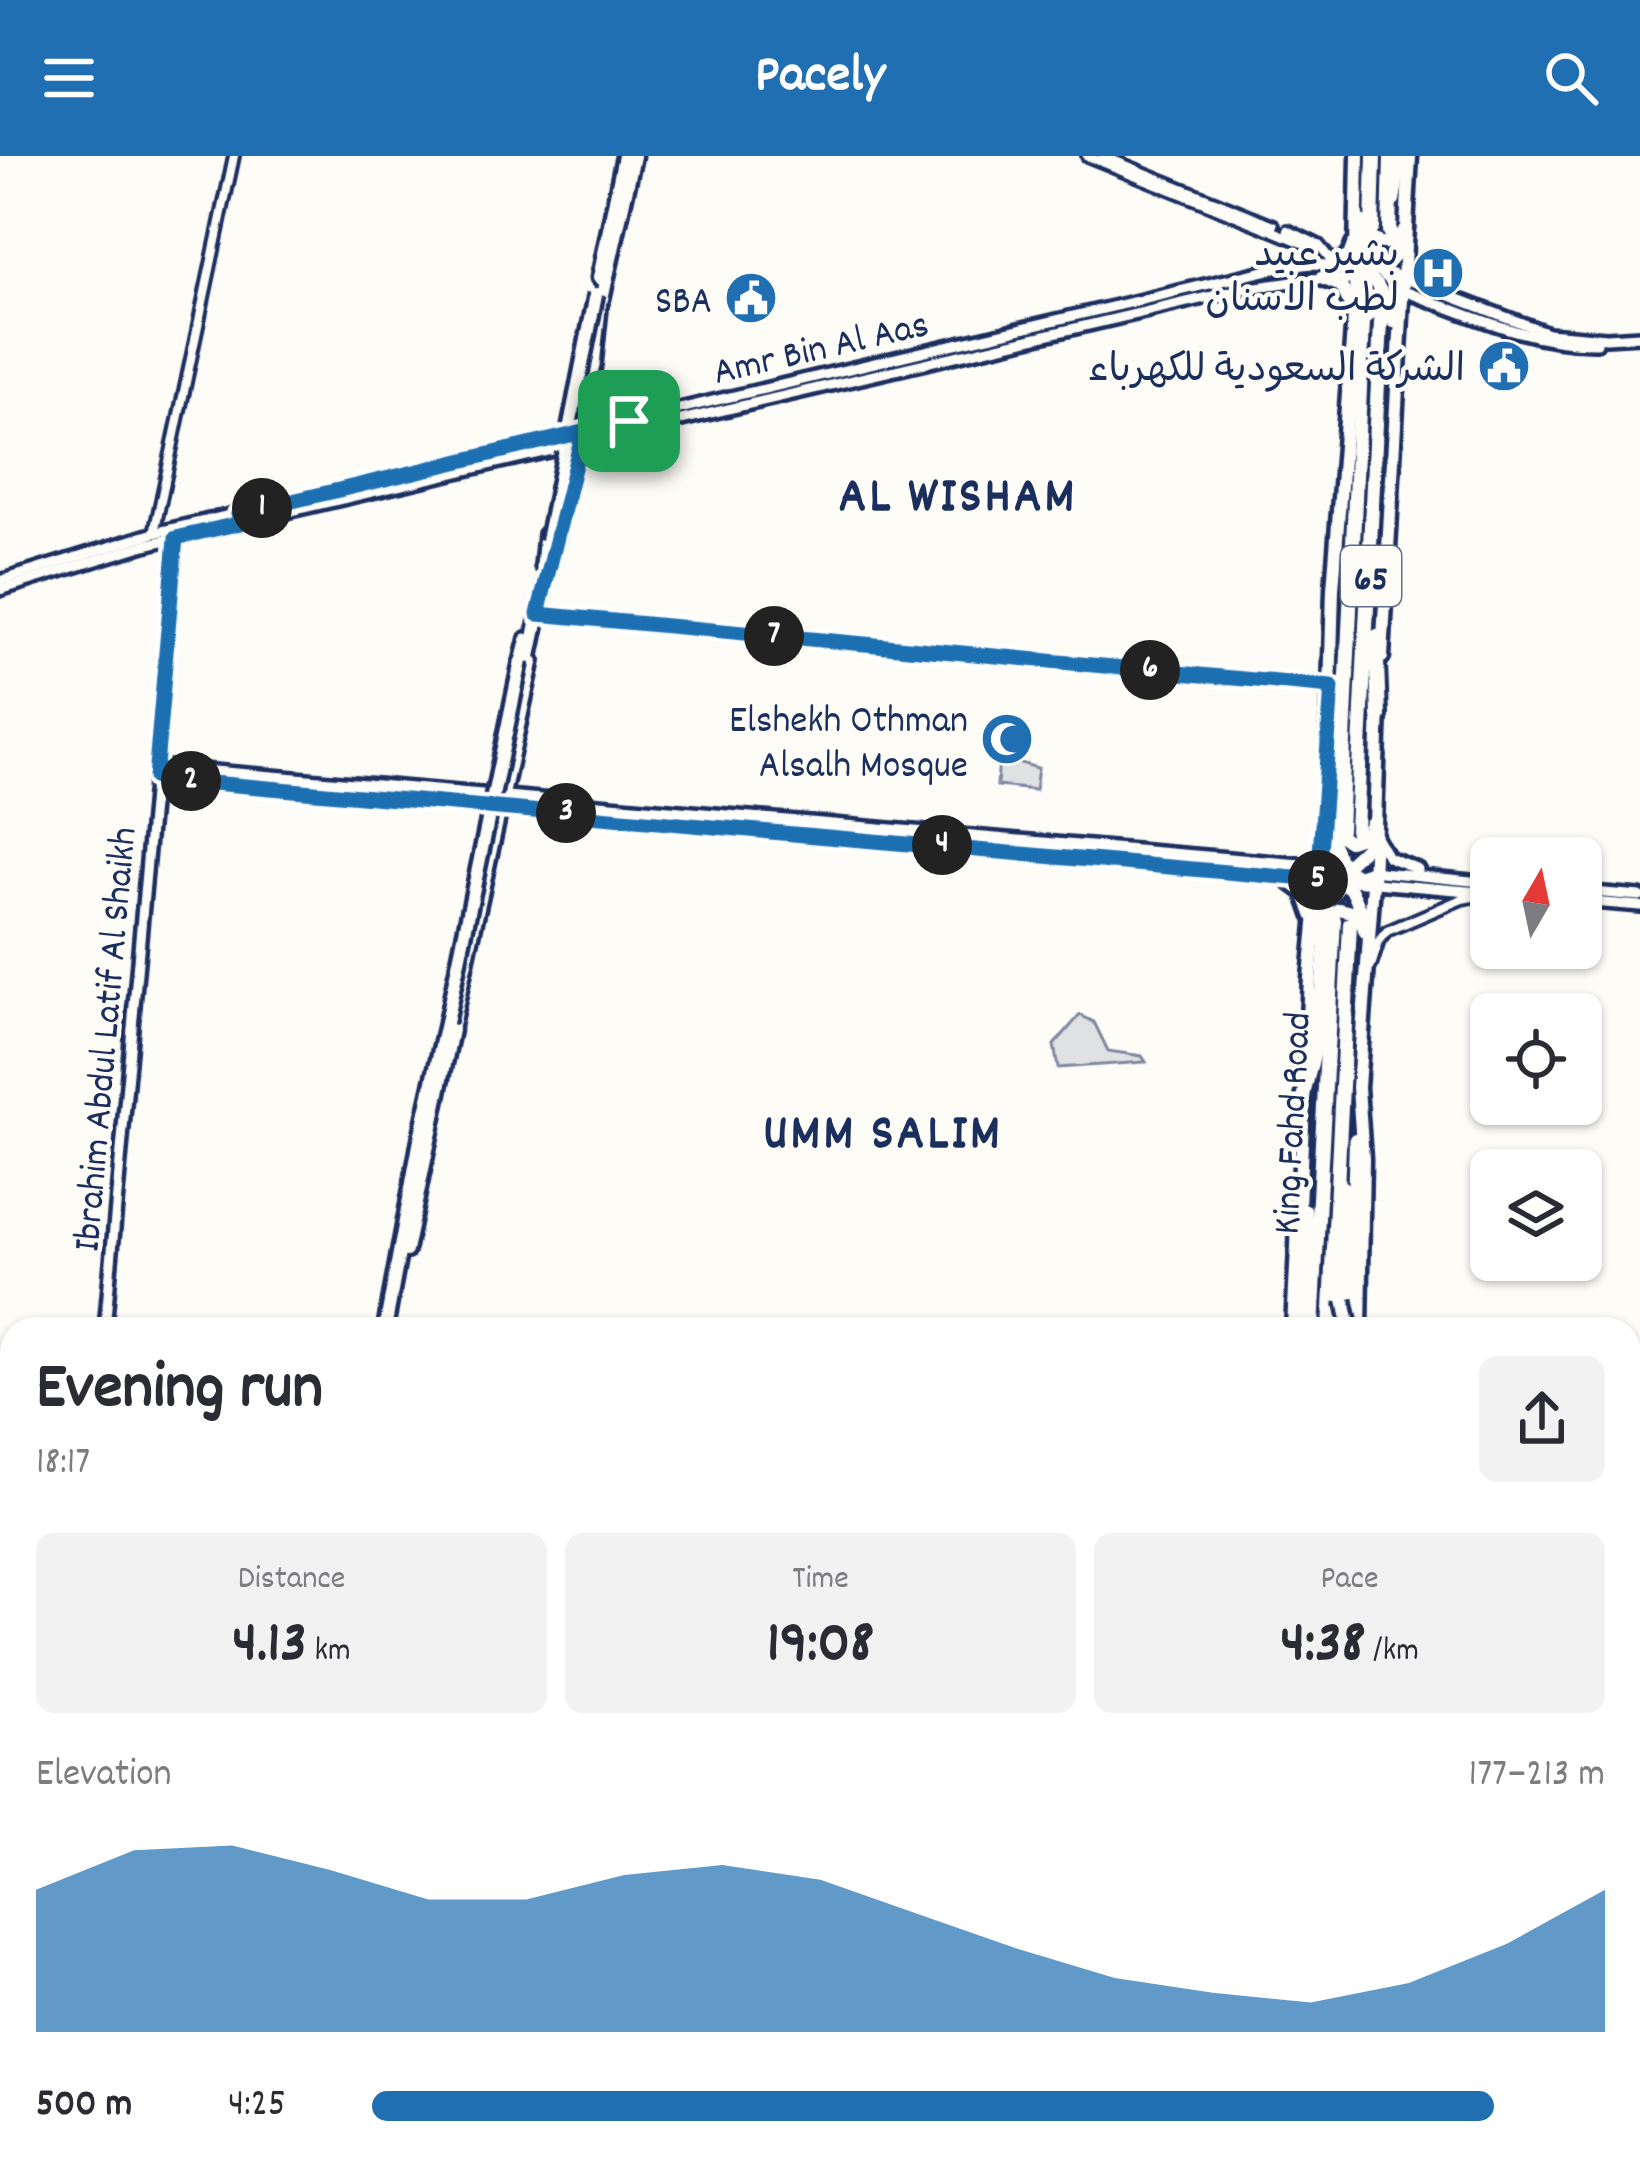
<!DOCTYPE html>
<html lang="en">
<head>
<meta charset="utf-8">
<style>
	:root { --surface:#fff; --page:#f2f2f3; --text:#2b2b33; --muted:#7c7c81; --accent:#1f6fb2 }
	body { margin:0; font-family:Dekko,"Playpen Sans Arabic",sans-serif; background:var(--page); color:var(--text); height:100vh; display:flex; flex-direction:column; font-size:45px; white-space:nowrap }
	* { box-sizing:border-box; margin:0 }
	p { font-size:39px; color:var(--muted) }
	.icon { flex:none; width:66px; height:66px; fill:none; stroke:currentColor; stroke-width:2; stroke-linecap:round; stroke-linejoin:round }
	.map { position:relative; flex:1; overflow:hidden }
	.drawer { position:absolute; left:0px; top:1161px; width:1641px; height:861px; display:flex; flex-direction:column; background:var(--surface); border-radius:36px 36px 0 0; box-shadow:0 3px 9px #0004 }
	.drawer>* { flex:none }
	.needle { width:78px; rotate:9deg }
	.controls { position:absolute; left:1470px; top:681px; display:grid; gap:24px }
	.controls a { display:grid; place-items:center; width:132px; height:132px; border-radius:18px; background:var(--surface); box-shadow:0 3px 9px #0004; font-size:60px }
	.pin { position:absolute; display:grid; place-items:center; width:102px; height:102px; color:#fff; margin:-51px; border-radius:24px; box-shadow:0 6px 18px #0006 }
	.km { position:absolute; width:60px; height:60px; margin:-30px; border-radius:50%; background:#222; color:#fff; font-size:33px; line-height:60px; text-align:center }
	.round { display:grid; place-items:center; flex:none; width:126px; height:126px; border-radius:18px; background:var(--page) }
	.headline { display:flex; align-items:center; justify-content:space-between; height:204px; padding:0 36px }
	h1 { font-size:66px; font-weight:700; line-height:90px }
	.metrics { display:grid; grid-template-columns:repeat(3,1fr); gap:18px; height:204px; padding:12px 36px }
	.metrics div { display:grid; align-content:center; border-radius:18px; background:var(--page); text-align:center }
	.metrics b { font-size:60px; font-weight:700 }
	.metrics small { font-size:33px; font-weight:400 }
	.metrics p { font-size:33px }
	.chart { height:336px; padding:24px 36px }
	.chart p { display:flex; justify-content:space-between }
	.chart svg { width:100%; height:216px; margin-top:12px; fill:var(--accent); opacity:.7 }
	ul { padding:0 36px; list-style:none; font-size:39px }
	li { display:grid; grid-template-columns:192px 144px 1fr; align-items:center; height:90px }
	li i { height:30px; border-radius:15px; background:var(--accent) }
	header { display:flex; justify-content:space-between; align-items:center; height:156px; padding:0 36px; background:var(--accent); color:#fff; font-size:54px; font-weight:700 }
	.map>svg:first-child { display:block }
	.green { fill:#e0e1e3; stroke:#7e88a0; stroke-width:3 }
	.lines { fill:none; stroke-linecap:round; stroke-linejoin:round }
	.motorway-tunnel { stroke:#d0d3d8; stroke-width:14; stroke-dasharray:14 7; stroke-linecap:butt }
	.tertiary-casing { stroke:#1b2f5e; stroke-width:16 }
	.secondary-casing { stroke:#1b2f5e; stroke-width:18 }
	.primary-casing { stroke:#1b2f5e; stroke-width:21 }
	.trunk-casing { stroke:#1b2f5e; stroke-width:21 }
	.motorway-casing { stroke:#1b2f5e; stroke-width:22 }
	.tertiary { stroke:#fdfcf7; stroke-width:8 }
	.secondary { stroke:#fdfcf7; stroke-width:9 }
	.primary { stroke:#fdfcf7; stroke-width:12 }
	.trunk { stroke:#fdfcf7; stroke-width:12 }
	.motorway { stroke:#fdfcf7; stroke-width:14 }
	.rail { stroke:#1b2f5e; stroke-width:3 }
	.primary-bridge-casing { stroke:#1b2f5e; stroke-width:21; stroke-linecap:butt }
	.trunk-bridge-casing { stroke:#1b2f5e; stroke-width:21; stroke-linecap:butt }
	.primary-bridge { stroke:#fdfcf7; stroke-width:12 }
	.trunk-bridge { stroke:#fdfcf7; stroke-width:12 }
	.route-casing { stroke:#fff; stroke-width:24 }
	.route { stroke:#1f6fb2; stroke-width:15 }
	.labels { text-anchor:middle; stroke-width:9; stroke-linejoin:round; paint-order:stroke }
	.shield { fill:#fdfcf7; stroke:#5f6c8c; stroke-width:3 }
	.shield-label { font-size:36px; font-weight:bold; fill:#1b2f5e }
	.poi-label { font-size:39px; fill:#1b2f5e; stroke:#fdfcf7; text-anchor:end }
	.street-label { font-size:39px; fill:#1b2f5e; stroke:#fdfcf7 }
	.district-label { font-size:51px; font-weight:bold; letter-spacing:3px; fill:#1b2f5e; stroke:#fdfcf7 }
</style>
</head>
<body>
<header><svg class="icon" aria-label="menu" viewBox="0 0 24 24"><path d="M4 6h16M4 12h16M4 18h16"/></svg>Pacely<svg class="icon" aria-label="search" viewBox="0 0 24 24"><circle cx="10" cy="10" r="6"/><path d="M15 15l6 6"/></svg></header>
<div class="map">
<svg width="1640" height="2020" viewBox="0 0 1640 2020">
	<rect width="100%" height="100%" fill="#fdfcf7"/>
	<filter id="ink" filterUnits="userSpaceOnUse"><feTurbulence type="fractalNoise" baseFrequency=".00833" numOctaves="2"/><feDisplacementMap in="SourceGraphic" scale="24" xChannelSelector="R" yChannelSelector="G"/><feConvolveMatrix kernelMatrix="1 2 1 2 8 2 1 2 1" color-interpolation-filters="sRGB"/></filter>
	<g filter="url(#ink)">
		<g class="green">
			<polygon points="999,601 1038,612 1035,634 997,630"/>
			<polygon points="1080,859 1094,866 1108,895 1142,900 1146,906 1058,912 1054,889"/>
			<polygon points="1640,1883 1640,2020 1504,2020 1506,2010 1629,2010 1629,1884"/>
			<polygon points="1333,2010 1465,2010 1464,2020 1333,2020"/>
		</g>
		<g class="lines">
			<polyline class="motorway-tunnel" points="1363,166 1372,72"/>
			<g class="tertiary-casing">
				<g id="tertiary">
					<polyline points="1087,0 1308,89 1314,97 1308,108"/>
					<polyline points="1103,0 1274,69"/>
					<polyline points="1288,74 1319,89 1334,108"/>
					<polyline points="154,377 234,0"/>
					<polyline points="539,458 1331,531"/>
					<polyline points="1371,810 1379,785 1387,775 1462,743 1483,739"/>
					<polyline points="1629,1475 1640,1482"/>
					<polyline points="1629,1482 1640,1494"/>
					<polyline points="0,1578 12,1572"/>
					<polyline points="1640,1697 1640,1651"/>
					<polyline points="1630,1698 1640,1525"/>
				</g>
			</g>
			<g class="secondary-casing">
				<g id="secondary">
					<polyline points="1382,114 1548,177 1606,182 1640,180"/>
					<path d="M 1401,134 C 1466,157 1527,188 1597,187"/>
					<polyline points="556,392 595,209 602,143"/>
					<polyline points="541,410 544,378"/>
					<polyline points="0,425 154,377 1277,112 1312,108 1359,111"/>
					<polyline points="0,434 145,389 1243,133 1321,122 1361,125"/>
					<polyline points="520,506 526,482"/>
					<polyline points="156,610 1324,710"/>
					<polyline points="155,622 1491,737"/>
					<polyline points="1377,682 1388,701 1418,713"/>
					<polyline points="1371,715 1491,727"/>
					<polyline points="1284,723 1303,737 1311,760"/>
					<polyline points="1581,735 1640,740"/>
					<polyline points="1581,745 1640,750"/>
					<polyline points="451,881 534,505"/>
					<polyline points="105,1173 176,382"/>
					<polyline points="1629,1295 1640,1295"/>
					<polyline points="1629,1305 1640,1306"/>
				</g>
			</g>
			<g class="primary-casing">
				<g id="primary">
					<polyline points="1394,45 1401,0"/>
					<path d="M 1361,65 C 1367,81 1376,91 1394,86 L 1406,72"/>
					<polyline points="1360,82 1367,102 1402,134"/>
					<polyline points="1334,108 1349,100 1353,89"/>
					<polyline points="1355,110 1377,128 1397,164"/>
					<polyline points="1372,116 1391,104 1403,84"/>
					<polyline points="599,122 624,0"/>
					<polyline points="1321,122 1341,130 1352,152"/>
					<polyline points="602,143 634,0"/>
					<polyline points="1357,168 1374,156 1383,156 1394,166"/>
					<polyline points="1382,501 1410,0"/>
					<polyline points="528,510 554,387"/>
					<polyline points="1329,659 1332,675 1349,685 1367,679 1371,667"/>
					<polyline points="1328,677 1344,712 1361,721"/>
					<polyline points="1320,710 1351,733 1364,761"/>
					<polyline points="1341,714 1366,691 1371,680"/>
					<polyline points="1320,756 1343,725 1373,715"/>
					<polyline points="1318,778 1323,764 1339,753 1359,758 1365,776"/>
					<polyline points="1305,1054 1305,1173"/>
					<polyline points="406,1095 452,874"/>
					<polyline points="385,1173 421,978 446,867"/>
					<polyline points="1293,1173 1310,822 1327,640 1333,433 1355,147 1358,0"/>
					<polyline points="1343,1173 1350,1146 1355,983"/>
					<polyline points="1360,1173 1363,1003 1358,931 1373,728 1379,551"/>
					<polyline points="0,1538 12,1540"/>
					<polyline points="0,1549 12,1566"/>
					<polyline points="1629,1814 1640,1807"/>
					<polyline points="1629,1831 1640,1827"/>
					<polyline points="1629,1856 1640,1856"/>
					<polyline points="632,2010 637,2020"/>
					<polyline points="1263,2010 1275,2020"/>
					<polyline points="1182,2020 1210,2010"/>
					<polyline points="1222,2020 1243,2010"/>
					<polyline points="1288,2020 1302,2015 1314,2020"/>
					<polyline points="1324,2020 1325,2010"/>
				</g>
			</g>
			<g class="trunk-casing">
				<g id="trunk">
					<polyline points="1303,943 1317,887 1326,774"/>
					<polyline points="1343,1031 1344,1144"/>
				</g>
			</g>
			<g class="motorway-casing">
				<g id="motorway">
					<polyline points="1372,72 1374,0"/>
					<polyline points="1389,76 1391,0"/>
					<polyline points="1376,481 1379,560"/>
					<polyline points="1340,674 1363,166"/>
					<polyline points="1356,674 1381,166"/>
					<polyline points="1312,1173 1334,764"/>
					<polyline points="1330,1173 1350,768"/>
				</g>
			</g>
			<use href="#tertiary" class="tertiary"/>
			<use href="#secondary" class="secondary"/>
			<use href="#primary" class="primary"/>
			<use href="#trunk" class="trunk"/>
			<use href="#motorway" class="motorway"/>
			<polyline class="rail" points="1203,2020 1226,2010"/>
			<g class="primary-bridge-casing">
				<g id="primary-bridge">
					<polyline points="547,385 596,138"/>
					<polyline points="446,867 521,505"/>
				</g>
			</g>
			<g class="trunk-bridge-casing">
				<polyline id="trunk-bridge" points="1344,1144 1350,1173"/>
			</g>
			<use href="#primary-bridge" class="primary-bridge"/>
			<use href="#trunk-bridge" class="trunk-bridge"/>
		</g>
	</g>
	<g class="lines" filter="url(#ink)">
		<g class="route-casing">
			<polygon id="route" points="629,265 632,276 580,288 538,458 1332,531 1318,724 155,622 176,382 241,367 238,358"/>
		</g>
		<use href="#route" class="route"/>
	</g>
	<defs>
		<g id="hospital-disc" transform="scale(2.7)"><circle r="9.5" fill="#1f6fb2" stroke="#fdfcf7"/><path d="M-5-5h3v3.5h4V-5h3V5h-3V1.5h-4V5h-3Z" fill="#fff"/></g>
		<g id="civic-disc" transform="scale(2.7)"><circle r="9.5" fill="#1f6fb2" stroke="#fdfcf7"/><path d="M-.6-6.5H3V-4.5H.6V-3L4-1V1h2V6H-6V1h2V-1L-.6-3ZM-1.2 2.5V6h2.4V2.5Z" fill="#fff"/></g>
		<g id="mosque-disc" transform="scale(2.7)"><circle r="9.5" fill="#1f6fb2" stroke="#fdfcf7"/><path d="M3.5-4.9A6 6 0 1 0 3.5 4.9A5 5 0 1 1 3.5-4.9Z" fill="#fff"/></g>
	</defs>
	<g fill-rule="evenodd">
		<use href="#hospital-disc" x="1438" y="117"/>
		<use href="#civic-disc" x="751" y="142"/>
		<use href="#civic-disc" x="1504" y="210"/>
		<use href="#mosque-disc" x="1007" y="583"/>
	</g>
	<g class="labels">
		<rect class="shield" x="1341" y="390" width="60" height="60" rx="9"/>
		<g class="shield-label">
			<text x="1371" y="433">65</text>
		</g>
		<g class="poi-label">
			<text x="1399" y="109">بشير عبيد<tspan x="1399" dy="45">لطب الاسنان</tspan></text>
			<text x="712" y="156">SBA</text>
			<text x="1465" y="224">الشركة السعودية للكهرباء</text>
			<text x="968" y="575">Elshekh Othman<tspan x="968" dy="45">Alsalh Mosque</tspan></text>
		</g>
		<g class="street-label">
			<text transform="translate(820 189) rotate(-13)" y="14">Amr Bin Al Aas</text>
			<text transform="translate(102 883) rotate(-85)" y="14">Ibrahim Abdul Latif Al Shaikh</text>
			<text transform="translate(1289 967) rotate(-87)" y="14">King Fahd Road</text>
		</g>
		<g class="district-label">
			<text x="958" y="354">AL WISHAM</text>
			<text x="883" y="991">UMM SALIM</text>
		</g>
	</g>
</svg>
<div class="controls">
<a><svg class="needle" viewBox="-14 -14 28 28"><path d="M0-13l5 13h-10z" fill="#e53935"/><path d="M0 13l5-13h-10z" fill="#7c7c81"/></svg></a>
<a><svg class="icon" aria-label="locate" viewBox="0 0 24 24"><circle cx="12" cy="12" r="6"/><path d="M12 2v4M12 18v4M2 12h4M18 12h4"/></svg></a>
<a><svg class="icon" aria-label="layers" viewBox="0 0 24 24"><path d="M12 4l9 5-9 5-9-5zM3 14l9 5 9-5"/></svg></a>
</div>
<div class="pin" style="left:629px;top:265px;background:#1e9e55"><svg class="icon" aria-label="arrive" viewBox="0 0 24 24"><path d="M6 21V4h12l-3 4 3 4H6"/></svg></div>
<b class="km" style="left:262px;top:352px">1</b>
<b class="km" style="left:191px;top:625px">2</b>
<b class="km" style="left:566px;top:657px">3</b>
<b class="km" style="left:942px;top:689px">4</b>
<b class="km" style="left:1318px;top:724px">5</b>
<b class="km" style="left:1150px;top:514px">6</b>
<b class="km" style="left:774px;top:480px">7</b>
<section class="drawer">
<div class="headline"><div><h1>Evening run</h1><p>18:17</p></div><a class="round"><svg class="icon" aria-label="share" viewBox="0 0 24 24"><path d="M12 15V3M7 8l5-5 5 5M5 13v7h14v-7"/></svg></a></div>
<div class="metrics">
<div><p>Distance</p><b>4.13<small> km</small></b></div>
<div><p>Time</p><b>19:08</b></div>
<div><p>Pace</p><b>4:38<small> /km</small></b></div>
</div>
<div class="chart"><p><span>Elevation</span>177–213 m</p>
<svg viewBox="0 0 160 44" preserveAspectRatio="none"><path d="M0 44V15L10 7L20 6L30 11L40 17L50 17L60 12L70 10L80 13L90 20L100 27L110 33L120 36L130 38L140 34L150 26L160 15V44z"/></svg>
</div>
<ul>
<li><b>500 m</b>4:25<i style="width:91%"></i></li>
</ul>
</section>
</div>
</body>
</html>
